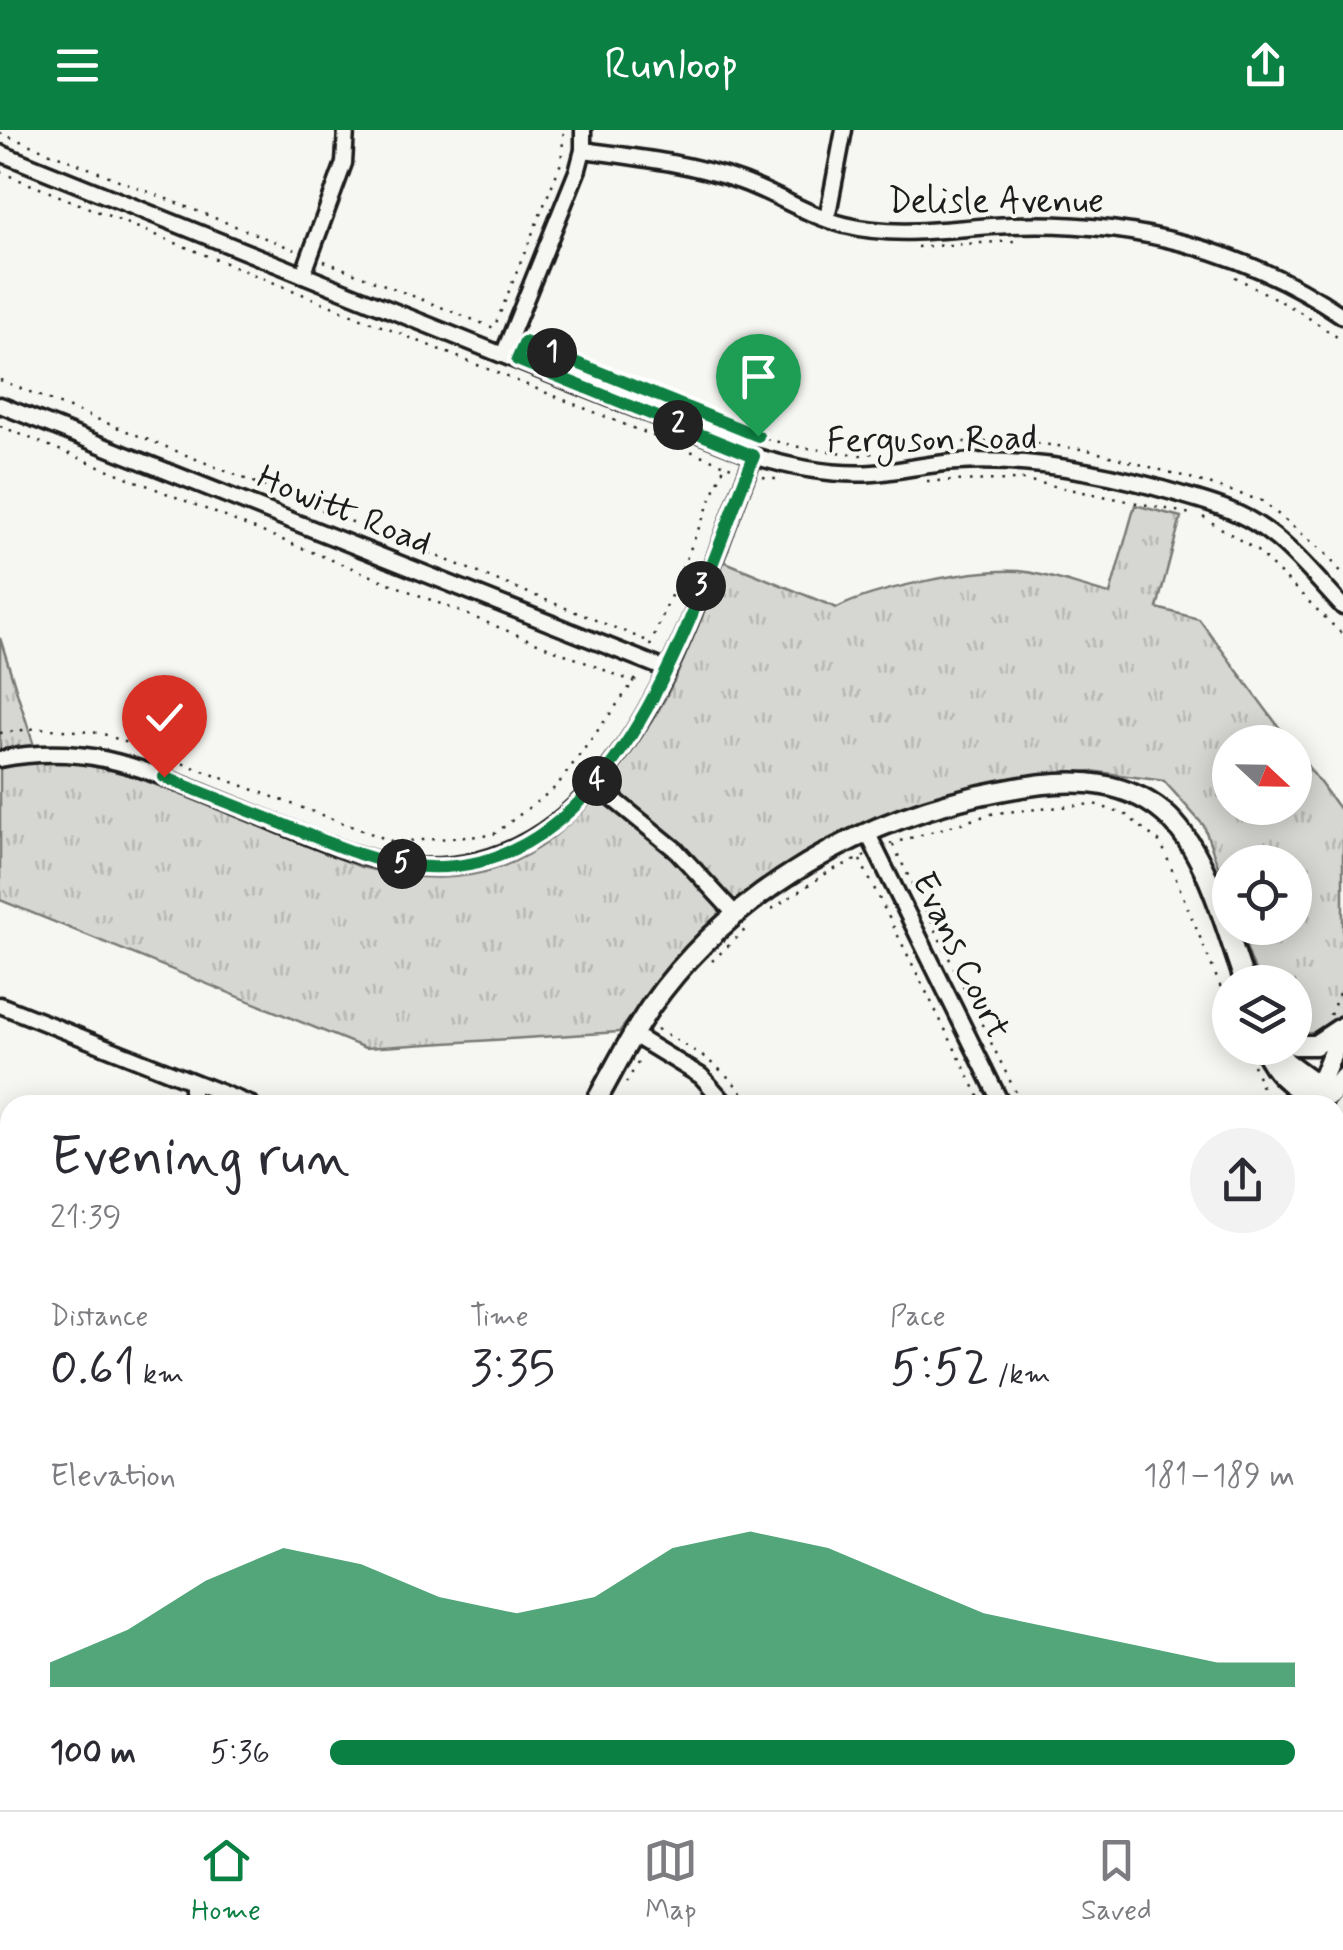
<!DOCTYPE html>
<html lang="en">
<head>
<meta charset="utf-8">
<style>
	:root { --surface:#fff; --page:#f2f2f3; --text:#2b2b33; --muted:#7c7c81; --line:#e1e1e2; --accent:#0b8043 }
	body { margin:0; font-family:Mynerve,sans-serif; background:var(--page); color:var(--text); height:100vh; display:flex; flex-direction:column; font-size:38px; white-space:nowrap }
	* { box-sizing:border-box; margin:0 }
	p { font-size:32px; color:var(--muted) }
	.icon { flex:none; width:55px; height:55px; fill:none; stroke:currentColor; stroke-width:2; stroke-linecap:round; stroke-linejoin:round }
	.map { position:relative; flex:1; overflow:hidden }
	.drawer { position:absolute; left:0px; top:965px; width:1345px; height:715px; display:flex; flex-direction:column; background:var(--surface); border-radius:30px 30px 0 0; box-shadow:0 5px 25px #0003 }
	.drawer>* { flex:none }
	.needle { width:65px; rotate:112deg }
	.tools { position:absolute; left:1212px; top:595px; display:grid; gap:20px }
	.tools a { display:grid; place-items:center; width:100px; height:100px; border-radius:50%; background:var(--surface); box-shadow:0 5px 25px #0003; font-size:50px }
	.pin { position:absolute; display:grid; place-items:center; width:85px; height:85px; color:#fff; margin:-102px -42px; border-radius:50% 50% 50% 0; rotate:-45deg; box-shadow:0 0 10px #0007 }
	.pin .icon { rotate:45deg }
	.km { position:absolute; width:50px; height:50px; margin:-25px; border-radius:50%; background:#222; color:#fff; font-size:28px; line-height:50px; text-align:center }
	.round { display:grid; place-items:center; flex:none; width:105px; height:105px; border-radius:52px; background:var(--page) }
	.headline { display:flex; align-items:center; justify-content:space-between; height:170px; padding:0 50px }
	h1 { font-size:55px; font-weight:600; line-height:75px }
	.figures { display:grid; grid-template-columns:repeat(3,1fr); gap:15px; height:170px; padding:10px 50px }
	.figures div { display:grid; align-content:center }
	.figures b { font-size:50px; font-weight:600 }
	.figures small { font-size:28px; font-weight:400 }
	.figures p { font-size:28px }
	.chart { height:280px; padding:20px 50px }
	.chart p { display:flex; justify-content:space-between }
	.chart svg { width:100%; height:180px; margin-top:10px; fill:var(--accent); opacity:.7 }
	ul { padding:0 50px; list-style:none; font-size:32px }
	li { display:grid; grid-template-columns:160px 120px 1fr; align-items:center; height:75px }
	li i { height:25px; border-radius:12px; background:var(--accent) }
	header { display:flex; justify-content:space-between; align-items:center; height:130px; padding:0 50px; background:var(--accent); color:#fff; font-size:45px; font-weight:600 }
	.tabs { display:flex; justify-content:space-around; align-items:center; height:140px; border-top:2px solid var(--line); background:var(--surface); font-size:28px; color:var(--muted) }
	.tabs a { display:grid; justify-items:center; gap:5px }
	.tabs .active { color:var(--accent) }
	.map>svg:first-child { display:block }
	.grass { fill:url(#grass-tufts); stroke:#797977; stroke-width:2.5 }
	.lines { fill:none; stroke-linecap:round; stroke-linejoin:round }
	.minor-casing { stroke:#1c1c1c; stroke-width:21 }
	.tertiary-casing { stroke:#1c1c1c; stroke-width:25 }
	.path { stroke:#1c1c1c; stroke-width:2.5; stroke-dasharray:2.5 8; stroke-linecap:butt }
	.minor { stroke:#f6f6f2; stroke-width:14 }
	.tertiary { stroke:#f6f6f2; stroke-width:18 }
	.route-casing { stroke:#fff; stroke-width:20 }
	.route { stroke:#0b8043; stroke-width:12 }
	.labels { text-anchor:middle; stroke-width:8; stroke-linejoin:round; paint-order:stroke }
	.street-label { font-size:35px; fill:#1c1c1c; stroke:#f6f6f2 }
</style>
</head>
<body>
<header><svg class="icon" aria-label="menu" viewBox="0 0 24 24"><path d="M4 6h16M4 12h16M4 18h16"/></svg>Runloop<svg class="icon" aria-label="share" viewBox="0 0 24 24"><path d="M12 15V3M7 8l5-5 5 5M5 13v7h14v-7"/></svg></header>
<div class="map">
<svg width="1343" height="1680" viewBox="0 0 1343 1680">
	<defs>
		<pattern id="grass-tufts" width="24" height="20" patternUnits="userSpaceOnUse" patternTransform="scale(2.5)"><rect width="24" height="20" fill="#d6d6d2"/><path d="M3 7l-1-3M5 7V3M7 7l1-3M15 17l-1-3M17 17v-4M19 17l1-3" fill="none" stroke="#b7b7b4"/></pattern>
	</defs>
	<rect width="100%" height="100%" fill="#f6f6f2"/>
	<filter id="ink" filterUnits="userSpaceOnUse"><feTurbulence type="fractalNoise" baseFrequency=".01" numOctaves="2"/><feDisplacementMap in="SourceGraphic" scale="20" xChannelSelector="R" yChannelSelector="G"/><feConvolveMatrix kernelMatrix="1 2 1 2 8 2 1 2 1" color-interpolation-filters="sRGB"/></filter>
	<g filter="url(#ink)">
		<g class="grass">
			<path d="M 1135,375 L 1181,387 L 1157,478 L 1199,489 L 1290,612 L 1230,612 L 1230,678 L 1295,678 L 1295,619 L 1343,684 L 1343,892 L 1335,890 L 1321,906 L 1295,909 L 1295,852 L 1259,852 L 1239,798 L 1295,798 L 1295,732 L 1230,732 L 1230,771 L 1204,696 L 1164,651 L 1091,641 L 961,659 L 854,697 L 759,754 L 670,837 L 619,902 L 365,918 L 0,770 L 0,508 L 39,632 L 68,632 L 124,642 L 361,737 C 472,766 541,737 610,649 C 632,620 654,592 670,559 C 691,518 706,474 723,431 L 837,478 C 876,458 975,438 1019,441 C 1049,444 1081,457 1110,464 Z"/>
			<polygon points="1343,1013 1343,1090 1335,1087 1335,1033"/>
		</g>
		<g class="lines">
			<g class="minor-casing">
				<g id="minor">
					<path d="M 583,20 C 636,27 689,33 740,51 C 775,63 808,86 845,95 C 901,109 955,97 1011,95 C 1130,90 1245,119 1343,186"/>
					<path d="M 0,23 L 754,326 C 793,338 832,346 874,343 C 902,341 930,333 958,332 C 1032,328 1105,342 1176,363 C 1203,371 1231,378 1255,393 C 1290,415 1315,447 1343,477"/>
					<polyline points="827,89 844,0"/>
					<polyline points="303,145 344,33 346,0"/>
					<polyline points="503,225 578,39 583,20 583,0"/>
					<polyline points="0,275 668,540"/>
					<path d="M 0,629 C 93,611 149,642 233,675 C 287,696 354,731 412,736 C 622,751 692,479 754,326"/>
					<polyline points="595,654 676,720 736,785"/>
					<polyline points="867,702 1002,975"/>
					<polyline points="0,875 252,975"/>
					<polyline points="632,904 701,946 727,975"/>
					<polyline points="192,975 192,953"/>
					<polyline points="1335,1390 1343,1393"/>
					<polyline points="0,1597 10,1591"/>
					<polyline points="1335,1647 1343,1650"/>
					<polyline points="269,1670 275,1680"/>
					<polyline points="571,1670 590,1680"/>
					<polyline points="925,1670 943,1680"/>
					<polyline points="1301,1670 1326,1680"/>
					<polyline points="633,1680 651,1670"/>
				</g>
			</g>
			<g class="tertiary-casing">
				<g id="tertiary">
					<polyline points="1295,915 1315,915 1339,899"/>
					<path d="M 1264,918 C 1273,942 1302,972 1330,965 L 1343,948"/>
					<polyline points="1275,918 1286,932 1327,962"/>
					<polyline points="1312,974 1343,896"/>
					<path d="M 594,975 C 613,942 629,908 651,876 C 733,760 867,685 1005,660 C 1060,649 1119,645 1164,683 C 1207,719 1226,801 1245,852"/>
					<polyline points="1335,998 1343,978"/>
					<polyline points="0,1357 10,1351"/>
					<polyline points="1035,1680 1039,1670"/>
					<polyline points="1063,1680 1067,1670"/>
				</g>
			</g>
			<g class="path">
				<polyline points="0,3 298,121"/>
				<polyline points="0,42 725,335"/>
				<polyline points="917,117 1014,111"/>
				<polyline points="324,131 494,198 561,33 564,0"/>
				<polyline points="1235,147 1297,180 1343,211"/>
				<polyline points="524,214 525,212 758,307 799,317 860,325 944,312 1027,312 1088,320 1190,348 1262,371 1325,423 1343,444"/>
				<polyline points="0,250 650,512"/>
				<polyline points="0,296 634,552"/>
				<polyline points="763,347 780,350"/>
				<polyline points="927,351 1025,350 1191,384"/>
				<polyline points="1203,387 1256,420 1343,505"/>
				<polyline points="650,516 725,335 732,337"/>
				<polyline points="0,603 38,598 101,603 394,712 493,705 556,657 638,546"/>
				<polyline points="890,714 995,683 1094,674 1126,685 1161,713 1230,880"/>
				<polyline points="893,715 1022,975"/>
				<polyline points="860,730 983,975"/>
				<polyline points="772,779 830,741 865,726"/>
				<polyline points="712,831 746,799"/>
				<polyline points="1330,885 1343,853"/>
				<path d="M 657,899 C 694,920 727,938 751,975"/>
				<polyline points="1253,935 1269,975"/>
				<polyline points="626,953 642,926"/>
				<polyline points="0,1381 10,1375"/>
				<polyline points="0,1574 10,1568"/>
				<polyline points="0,1616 10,1610"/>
				<polyline points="251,1670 256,1680"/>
				<polyline points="542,1670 556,1680"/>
				<polyline points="887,1670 908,1680"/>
				<polyline points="971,1670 997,1680"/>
				<polyline points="1015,1680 1019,1670"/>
			</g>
			<use href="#minor" class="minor"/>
			<use href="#tertiary" class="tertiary"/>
		</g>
	</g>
	<g class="lines" filter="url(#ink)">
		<g class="route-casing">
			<path id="route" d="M 164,647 C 208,665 253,682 297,700 C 333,714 367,730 405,735 C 617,765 693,474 754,326 L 517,230 L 525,212 L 758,306"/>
		</g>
		<use href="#route" class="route"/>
	</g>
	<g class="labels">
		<g class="street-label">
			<text x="996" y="82">Delisle Avenue</text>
			<text transform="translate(932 308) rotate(-1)" y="12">Ferguson Road</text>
			<text transform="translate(345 379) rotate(22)" y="12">Howitt Road</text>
			<text transform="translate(962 825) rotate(64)" y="12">Evans Court</text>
		</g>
	</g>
</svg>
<div class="tools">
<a><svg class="needle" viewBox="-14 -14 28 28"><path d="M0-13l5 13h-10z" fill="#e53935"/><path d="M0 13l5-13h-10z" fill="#7c7c81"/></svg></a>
<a><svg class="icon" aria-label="locate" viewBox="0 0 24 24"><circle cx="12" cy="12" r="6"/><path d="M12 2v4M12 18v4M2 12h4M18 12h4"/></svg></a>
<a><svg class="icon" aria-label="layers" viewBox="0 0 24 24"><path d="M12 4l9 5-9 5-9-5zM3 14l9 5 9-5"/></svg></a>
</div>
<div class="pin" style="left:758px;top:306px;background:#1e9e55"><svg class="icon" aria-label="arrive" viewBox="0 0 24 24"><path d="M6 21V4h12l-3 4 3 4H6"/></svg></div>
<div class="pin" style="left:164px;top:647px;background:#d93025"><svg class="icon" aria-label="check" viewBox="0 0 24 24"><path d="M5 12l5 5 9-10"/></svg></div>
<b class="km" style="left:552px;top:223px">1</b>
<b class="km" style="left:678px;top:295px">2</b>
<b class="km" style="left:701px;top:456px">3</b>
<b class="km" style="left:597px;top:651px">4</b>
<b class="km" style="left:402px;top:734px">5</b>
<section class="drawer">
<div class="headline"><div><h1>Evening run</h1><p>21:39</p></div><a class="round"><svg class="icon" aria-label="share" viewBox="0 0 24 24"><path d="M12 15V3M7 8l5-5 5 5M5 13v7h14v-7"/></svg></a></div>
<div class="figures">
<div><p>Distance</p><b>0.61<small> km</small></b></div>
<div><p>Time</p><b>3:35</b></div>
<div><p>Pace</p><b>5:52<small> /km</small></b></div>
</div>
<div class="chart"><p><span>Elevation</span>181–189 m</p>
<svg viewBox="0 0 160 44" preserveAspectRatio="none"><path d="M0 44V38L10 30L20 18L30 10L40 14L50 22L60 26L70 22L80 10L90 6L100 10L110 18L120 26L130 30L140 34L150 38L160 38V44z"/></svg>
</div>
<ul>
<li><b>100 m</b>5:36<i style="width:100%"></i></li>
</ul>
</section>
</div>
<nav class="tabs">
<a class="active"><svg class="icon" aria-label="home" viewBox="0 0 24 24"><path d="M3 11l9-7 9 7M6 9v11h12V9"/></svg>Home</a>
<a><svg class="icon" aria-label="map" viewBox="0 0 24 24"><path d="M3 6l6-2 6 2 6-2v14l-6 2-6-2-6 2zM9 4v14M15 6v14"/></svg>Map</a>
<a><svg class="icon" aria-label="saved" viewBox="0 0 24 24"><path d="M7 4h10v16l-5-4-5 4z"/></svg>Saved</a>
</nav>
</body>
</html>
